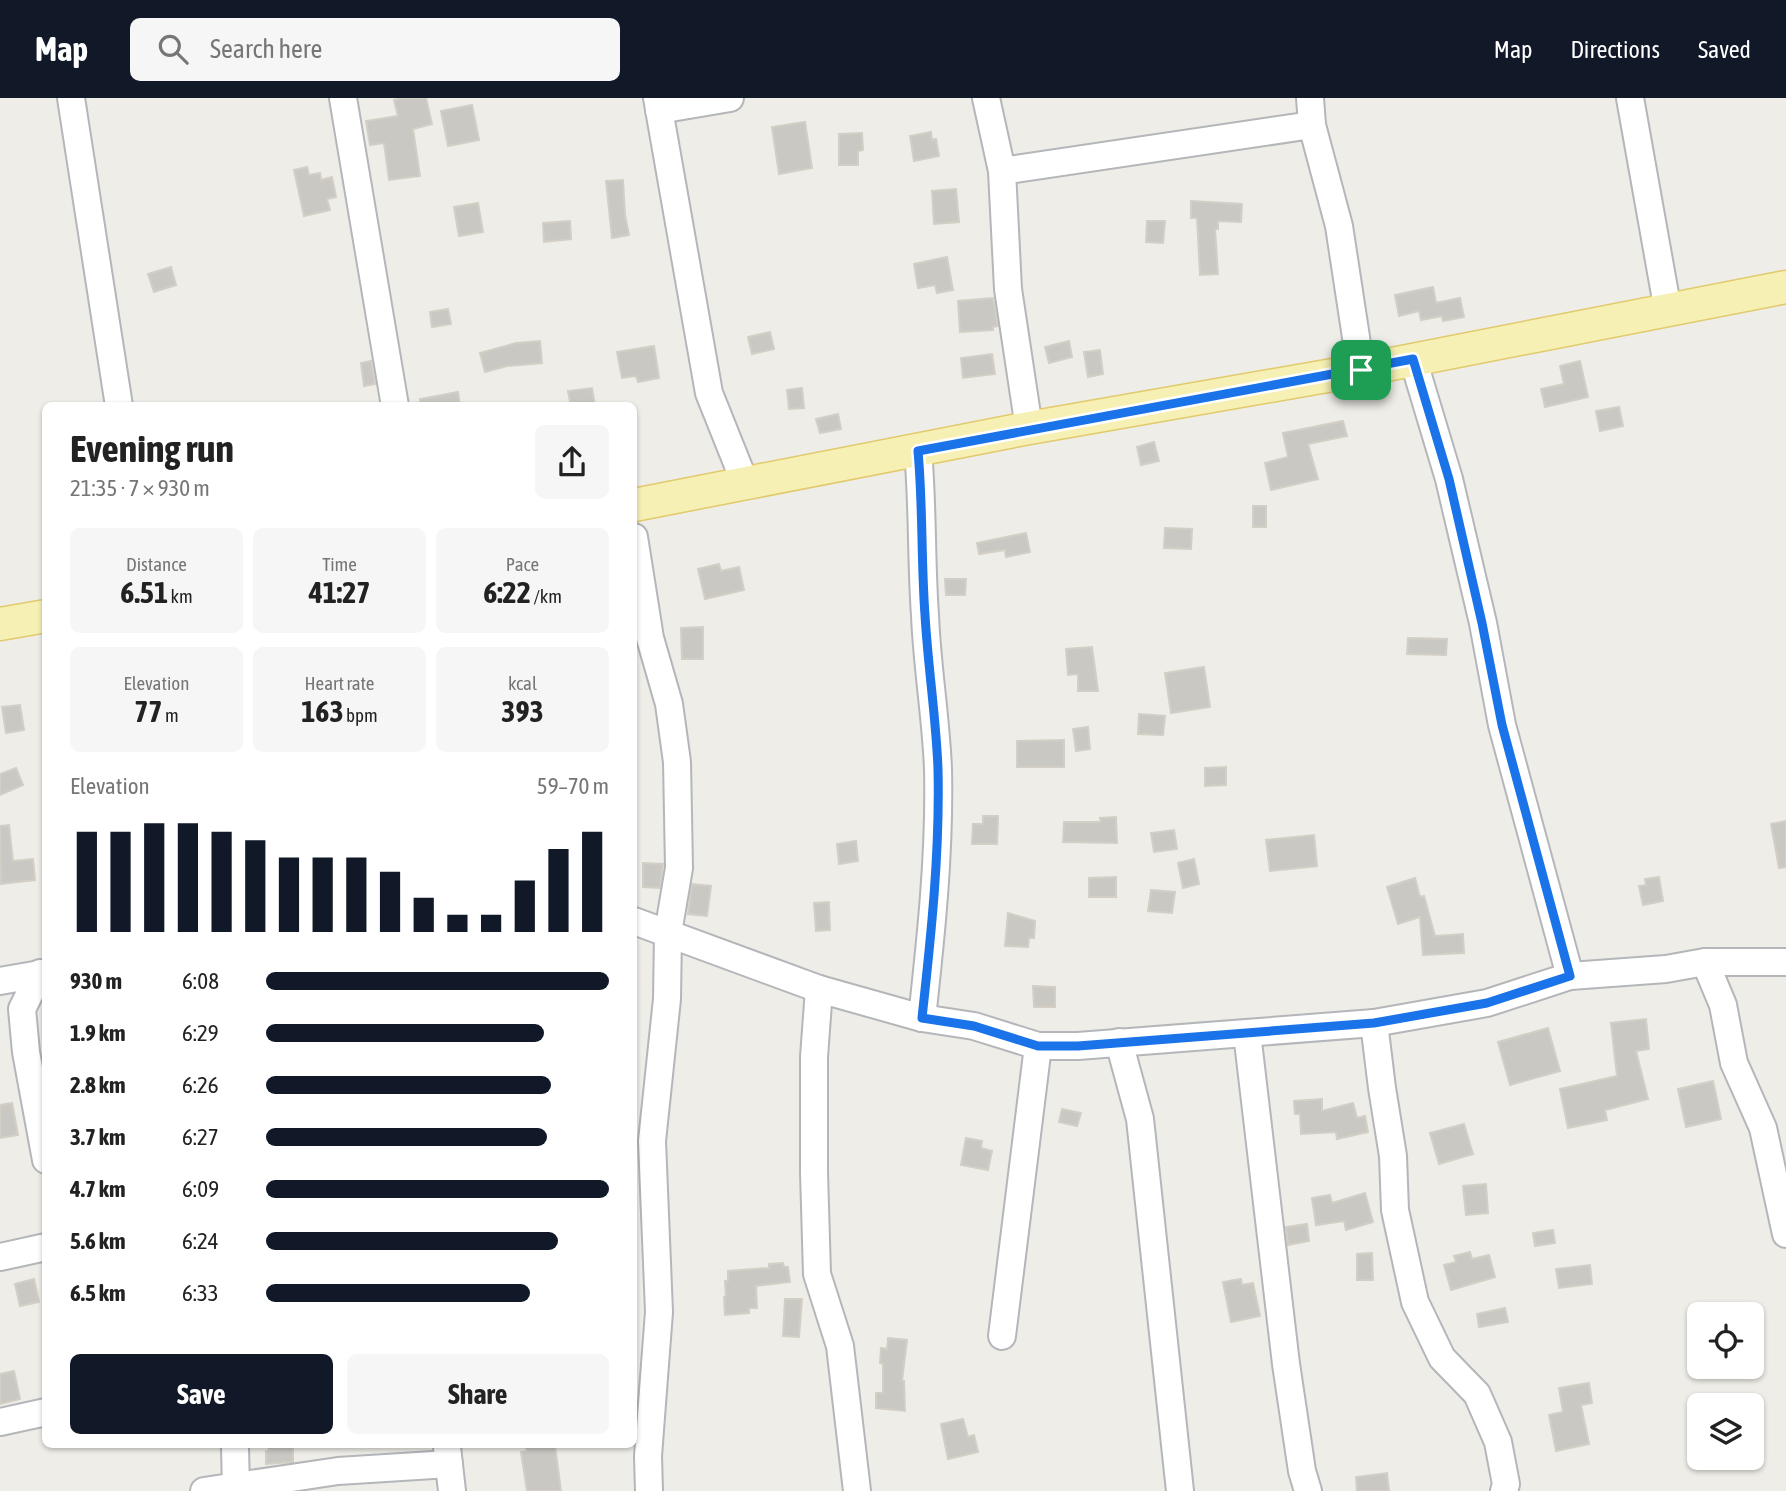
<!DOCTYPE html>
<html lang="en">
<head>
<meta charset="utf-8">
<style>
	:root { --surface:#fff; --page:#f6f6f6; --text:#222; --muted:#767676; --accent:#111827 }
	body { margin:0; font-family:"Asap Condensed",sans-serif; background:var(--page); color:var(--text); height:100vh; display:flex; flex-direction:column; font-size:26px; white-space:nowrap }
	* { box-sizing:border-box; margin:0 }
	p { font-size:23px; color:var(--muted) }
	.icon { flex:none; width:38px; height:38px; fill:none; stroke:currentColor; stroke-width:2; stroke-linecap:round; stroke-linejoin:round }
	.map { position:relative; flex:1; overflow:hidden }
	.drawer { position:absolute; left:42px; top:304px; width:595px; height:1046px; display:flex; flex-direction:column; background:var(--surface); border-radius:10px; box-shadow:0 2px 5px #0004 }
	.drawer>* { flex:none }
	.buttons { position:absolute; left:1687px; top:1204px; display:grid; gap:14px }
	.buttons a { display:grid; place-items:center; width:77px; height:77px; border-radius:10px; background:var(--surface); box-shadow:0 2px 5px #0004; font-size:35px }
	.pin { position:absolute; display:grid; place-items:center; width:60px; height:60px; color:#fff; margin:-30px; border-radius:14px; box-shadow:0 4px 10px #0006 }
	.round { display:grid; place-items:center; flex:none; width:74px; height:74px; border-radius:10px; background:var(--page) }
	.head { display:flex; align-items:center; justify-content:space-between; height:119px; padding:0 28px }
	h1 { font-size:38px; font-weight:700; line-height:52px }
	.metrics { display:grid; grid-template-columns:repeat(3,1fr); gap:10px; height:119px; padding:7px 28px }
	.metrics div { display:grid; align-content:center; border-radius:10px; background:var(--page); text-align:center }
	.metrics b { font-size:30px; font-weight:700 }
	.metrics small { font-size:19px; font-weight:400 }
	.metrics p { font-size:19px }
	.chart { height:196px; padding:14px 28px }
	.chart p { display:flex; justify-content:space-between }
	.chart svg { width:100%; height:126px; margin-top:7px; stroke:var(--accent); stroke-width:6 }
	.button { display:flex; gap:14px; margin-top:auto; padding:14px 28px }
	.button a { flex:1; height:80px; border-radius:10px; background:var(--accent); color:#fff; font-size:28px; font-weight:700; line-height:80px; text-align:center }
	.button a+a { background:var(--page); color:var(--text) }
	ul { padding:0 28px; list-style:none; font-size:23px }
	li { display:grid; grid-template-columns:112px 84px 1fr; align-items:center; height:52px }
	li i { height:18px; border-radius:9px; background:var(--accent) }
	header { display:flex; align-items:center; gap:42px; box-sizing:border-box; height:98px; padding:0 35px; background:var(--accent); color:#fff }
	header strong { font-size:33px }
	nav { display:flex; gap:38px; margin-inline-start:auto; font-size:24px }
	.search { width:490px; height:63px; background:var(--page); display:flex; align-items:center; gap:18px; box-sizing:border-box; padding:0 24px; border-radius:10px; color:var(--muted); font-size:26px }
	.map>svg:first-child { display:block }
	.building { fill:#cac8c3; stroke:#d3cfc5; stroke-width:2 }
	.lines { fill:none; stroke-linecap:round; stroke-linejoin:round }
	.minor-casing { stroke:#b4b6ba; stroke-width:30 }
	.major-casing { stroke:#e2ca6c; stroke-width:35 }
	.minor { stroke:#fff; stroke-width:26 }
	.major { stroke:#f6f0b4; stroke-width:32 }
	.route-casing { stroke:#fff; stroke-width:14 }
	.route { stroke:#1a73e8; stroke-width:9 }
</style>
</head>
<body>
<header>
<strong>Map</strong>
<div class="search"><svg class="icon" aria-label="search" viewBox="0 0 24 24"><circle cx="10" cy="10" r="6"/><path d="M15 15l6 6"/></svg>Search here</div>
<nav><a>Map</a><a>Directions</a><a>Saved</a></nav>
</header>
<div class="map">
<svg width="1786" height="1393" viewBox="0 0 1786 1393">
	<rect width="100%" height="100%" fill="#eeede7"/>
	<g class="building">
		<polygon points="403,0 426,0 432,26 413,31 420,78 389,82 384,45 370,47 366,23 398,18 394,2"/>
		<polygon points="472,7 479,42 448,48 441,13"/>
		<polygon points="805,24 812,70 779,76 772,29"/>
		<polygon points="931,34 932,42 936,41 939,58 914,63 910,38"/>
		<polygon points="862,35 863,52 858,53 858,67 839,67 839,36"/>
		<polygon points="307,69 309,77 320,75 321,82 332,79 336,99 327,101 330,112 304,118 294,72"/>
		<polygon points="623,82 625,117 629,137 612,140 606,83"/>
		<polygon points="956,91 959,124 934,126 932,93"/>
		<polygon points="1191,103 1242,106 1241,124 1218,123 1218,131 1215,131 1218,176 1200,177 1197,120 1191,120"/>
		<polygon points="478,105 483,134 459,138 454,109"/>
		<polygon points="570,123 571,141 544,144 543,125"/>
		<polygon points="1147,123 1165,123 1163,145 1146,144"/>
		<polygon points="947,159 953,192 937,195 935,187 918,190 914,166"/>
		<polygon points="171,169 176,187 154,194 148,176"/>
		<polygon points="1433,189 1436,205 1460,200 1464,219 1443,223 1442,218 1421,222 1419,213 1399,218 1395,197"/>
		<polygon points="993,200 998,228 993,229 993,232 960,234 958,203"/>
		<polygon points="448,211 451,226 432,229 430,214"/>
		<polygon points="770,234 774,251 752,256 748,239"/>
		<polygon points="540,243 542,265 507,268 485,274 480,255 516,245"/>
		<polygon points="1069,243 1072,259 1049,265 1045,249"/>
		<polygon points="654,248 659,280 638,284 636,278 622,280 617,254"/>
		<polygon points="1100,252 1103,276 1088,279 1084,254"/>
		<polygon points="992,256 995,276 963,280 961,260"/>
		<polygon points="371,263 375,286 364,288 361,265"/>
		<polygon points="1580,263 1588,299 1545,309 1541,291 1564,286 1560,268"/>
		<polygon points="592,290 595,308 571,308 568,293"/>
		<polygon points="802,290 804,310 789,311 787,292"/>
		<polygon points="458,294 460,308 420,308 420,301"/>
		<polygon points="1619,309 1623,328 1600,333 1596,313"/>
		<polygon points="838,316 841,331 820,335 816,321"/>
		<polygon points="1343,323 1347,338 1308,346 1318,381 1271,392 1265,365 1288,359 1283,335"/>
		<polygon points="1154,344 1159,363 1141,367 1137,349"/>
		<rect x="1253" y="408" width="13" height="21"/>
		<polygon points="1165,430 1192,431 1191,451 1164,450"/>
		<polygon points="1026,435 1030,454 1006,459 1005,452 979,456 977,445"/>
		<polygon points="719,466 721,473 739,469 744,492 705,501 698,471"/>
		<polygon points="945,481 966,481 965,497 946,497"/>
		<polygon points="703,529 703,561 682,561 681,530"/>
		<polygon points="1408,540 1447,541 1446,557 1407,556"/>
		<polygon points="1092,549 1098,593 1078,593 1078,576 1068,577 1066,551"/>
		<polygon points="1204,569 1210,609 1171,615 1165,575"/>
		<polygon points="20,607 24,632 6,635 2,609"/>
		<polygon points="1139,616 1165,618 1163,637 1138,636"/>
		<polygon points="1088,629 1090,651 1076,653 1073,631"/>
		<polygon points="1064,642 1064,669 1017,669 1017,643"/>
		<polygon points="1226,669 1226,687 1205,688 1205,670"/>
		<polygon points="16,670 23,687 0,697 0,676"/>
		<polygon points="983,718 998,718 997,746 972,746 973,726 983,726"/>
		<polygon points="1116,719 1117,745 1063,744 1064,724 1101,724 1100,720"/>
		<polygon points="1786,723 1786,769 1779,770 1771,726"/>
		<polygon points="9,727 13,763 33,761 35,782 1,786 0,728"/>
		<polygon points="1174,732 1177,751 1154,754 1151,735"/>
		<polygon points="1314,737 1317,768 1270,773 1266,742"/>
		<polygon points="856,743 858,763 839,766 837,746"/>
		<polygon points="1194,761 1199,786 1183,790 1178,765"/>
		<polygon points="643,765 663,766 660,790 643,789"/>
		<polygon points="1116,779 1116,799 1089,799 1089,780"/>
		<polygon points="1659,779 1663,803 1643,807 1639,788 1646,787 1645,781"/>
		<polygon points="1415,780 1420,799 1424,798 1435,838 1463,836 1464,855 1423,857 1420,819 1398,826 1387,789"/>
		<polygon points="692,786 711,788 707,818 688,816"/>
		<polygon points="1151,792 1175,794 1172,815 1148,813"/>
		<polygon points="829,804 830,832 816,833 814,805"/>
		<polygon points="1008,815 1035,823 1034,840 1029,840 1028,849 1005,848"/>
		<polygon points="1033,888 1055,889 1055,909 1034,909"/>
		<polygon points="1646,921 1649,951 1636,953 1648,1001 1605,1012 1607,1022 1568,1030 1560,991 1617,978 1611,925"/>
		<polygon points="1548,930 1560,973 1510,987 1498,944"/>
		<polygon points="1713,983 1721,1021 1686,1029 1678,991"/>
		<polygon points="1322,1001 1322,1013 1353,1005 1357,1020 1365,1018 1368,1034 1337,1041 1336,1034 1301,1036 1300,1016 1295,1016 1294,1003"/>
		<polygon points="12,1005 18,1037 0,1040 0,1007"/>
		<polygon points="1062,1011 1081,1015 1077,1028 1059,1024"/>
		<polygon points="1464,1026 1473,1056 1439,1066 1430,1035"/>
		<polygon points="966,1040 982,1043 981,1050 992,1053 988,1072 961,1067"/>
		<polygon points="1486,1086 1488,1115 1466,1117 1463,1088"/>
		<polygon points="1365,1095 1373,1124 1346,1132 1344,1123 1316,1127 1312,1100 1330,1097 1332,1105"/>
		<polygon points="1307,1126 1309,1143 1288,1147 1286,1129"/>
		<polygon points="1553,1132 1555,1145 1535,1148 1533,1135"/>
		<polygon points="1470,1154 1472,1161 1489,1157 1495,1179 1451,1192 1444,1167 1456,1164 1454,1158"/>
		<polygon points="1372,1155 1373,1182 1357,1182 1357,1156"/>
		<polygon points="783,1165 784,1169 788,1169 790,1184 756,1188 757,1210 749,1210 749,1215 725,1217 724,1199 726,1198 725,1183 728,1183 728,1173 769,1170 769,1166"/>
		<polygon points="1590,1167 1592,1186 1559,1190 1556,1171"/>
		<polygon points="34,1181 39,1204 20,1208 15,1186"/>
		<polygon points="1241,1181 1242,1187 1253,1185 1260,1218 1231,1224 1223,1184"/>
		<polygon points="785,1201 802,1201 799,1239 783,1238"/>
		<polygon points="1505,1210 1508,1224 1479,1229 1477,1216"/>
		<polygon points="888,1240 907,1242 902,1283 904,1283 905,1313 876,1310 876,1295 883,1295 883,1266 880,1265 881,1250 887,1251"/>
		<polygon points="14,1273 20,1301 0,1306 0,1276"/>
		<polygon points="1589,1285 1592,1305 1581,1307 1589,1346 1556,1353 1549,1317 1563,1314 1559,1290"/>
		<polygon points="963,1321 968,1339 974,1337 978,1354 948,1361 941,1326"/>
		<polygon points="268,1348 293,1348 293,1364 266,1366 266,1353 269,1353"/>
		<polygon points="526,1348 555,1348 561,1393 527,1393 521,1354 527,1353"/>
		<polygon points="1387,1375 1389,1393 1357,1393 1356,1379"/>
	</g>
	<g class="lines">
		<g class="minor-casing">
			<g id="minor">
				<polyline points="71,0 119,308"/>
				<polyline points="343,0 395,308"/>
				<polyline points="657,0 709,295 745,385"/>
				<polyline points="986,0 1002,73 1008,191 1029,330"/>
				<polyline points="1310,0 1312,27 1339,128 1361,272"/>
				<polyline points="1630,0 1668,213"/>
				<polyline points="659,12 730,0"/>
				<polyline points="1002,73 1312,27"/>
				<polyline points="1413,261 1449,381 1483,525 1502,627 1570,878"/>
				<path d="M 918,353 C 923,408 921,462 925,517 C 927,569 936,619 938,671 C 940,754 931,838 922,920"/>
				<polyline points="634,439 650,540 669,606 677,664 678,716 679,770 668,835 667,901 652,1043 659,1214 648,1358 649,1393"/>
				<polyline points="634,823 819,891 922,920 974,928 1038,948 1078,948 1374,925 1487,905 1570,878 1666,871 1705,864 1786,864"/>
				<polyline points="1705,864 1723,907 1734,965 1763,1030 1786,1136"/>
				<polyline points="40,875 22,911 26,954 46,1062"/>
				<polyline points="0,883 46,875"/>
				<polyline points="819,891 814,959 814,1074 817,1176 840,1248 857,1393"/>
				<polyline points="1374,925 1382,990 1393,1058 1395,1112 1415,1204 1442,1260 1477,1296 1498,1344 1506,1386 1504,1393"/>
				<polyline points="1247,935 1286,1266 1302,1373 1308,1393"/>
				<polyline points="1119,944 1140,1021 1180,1393"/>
				<polyline points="0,1159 46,1149"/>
				<polyline points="1002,1238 1038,948"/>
				<polyline points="0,1324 46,1314"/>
				<polyline points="235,1348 236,1393"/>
				<polyline points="447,1349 452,1393"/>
				<polyline points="204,1393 338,1373 449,1366"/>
			</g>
		</g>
		<g class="major-casing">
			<g id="major">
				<polyline points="634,407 1029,330 1361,272 1786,189"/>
				<polyline points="0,526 46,518"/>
			</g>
		</g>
		<use href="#minor" class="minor"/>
		<use href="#major" class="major"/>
	</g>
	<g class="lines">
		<g class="route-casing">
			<path id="route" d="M 1413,261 L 1449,381 L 1482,525 L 1502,627 L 1570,878 L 1487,905 L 1374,925 L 1078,948 L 1038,948 L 974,928 L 922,920 C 931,838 940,754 938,671 C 936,619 928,569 925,517 C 921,462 923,408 918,353 Z"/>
		</g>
		<use href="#route" class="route"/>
	</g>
</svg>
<div class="buttons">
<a><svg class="icon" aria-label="locate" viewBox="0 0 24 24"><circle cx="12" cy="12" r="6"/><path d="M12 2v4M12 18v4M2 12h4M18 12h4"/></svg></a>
<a><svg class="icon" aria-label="layers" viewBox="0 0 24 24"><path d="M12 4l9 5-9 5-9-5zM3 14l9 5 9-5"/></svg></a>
</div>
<div class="pin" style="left:1361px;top:272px;background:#1e9e55"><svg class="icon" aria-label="arrive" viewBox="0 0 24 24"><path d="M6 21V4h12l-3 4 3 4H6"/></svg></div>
<section class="drawer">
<div class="head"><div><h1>Evening run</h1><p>21:35 · 7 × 930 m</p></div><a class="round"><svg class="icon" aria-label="share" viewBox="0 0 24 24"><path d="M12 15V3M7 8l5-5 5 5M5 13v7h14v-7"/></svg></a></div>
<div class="metrics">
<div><p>Distance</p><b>6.51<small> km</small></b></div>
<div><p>Time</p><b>41:27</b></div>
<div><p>Pace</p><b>6:22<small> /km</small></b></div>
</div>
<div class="metrics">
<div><p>Elevation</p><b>77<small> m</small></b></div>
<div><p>Heart rate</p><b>163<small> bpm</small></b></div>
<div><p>kcal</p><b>393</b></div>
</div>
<div class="chart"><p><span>Elevation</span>59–70 m</p>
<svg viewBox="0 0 160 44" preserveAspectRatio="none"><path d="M5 44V9M15 44V9M25 44V6M35 44V6M45 44V9M55 44V12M65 44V18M75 44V18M85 44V18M95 44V23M105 44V32M115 44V38M125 44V38M135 44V26M145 44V15M155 44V9"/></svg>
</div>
<ul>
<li><b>930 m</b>6:08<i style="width:100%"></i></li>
<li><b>1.9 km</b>6:29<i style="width:81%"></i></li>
<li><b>2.8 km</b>6:26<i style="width:83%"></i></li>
<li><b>3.7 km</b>6:27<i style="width:82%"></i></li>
<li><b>4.7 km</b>6:09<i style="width:100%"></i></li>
<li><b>5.6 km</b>6:24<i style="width:85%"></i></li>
<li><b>6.5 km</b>6:33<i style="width:77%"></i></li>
</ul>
<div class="button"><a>Save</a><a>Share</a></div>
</section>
</div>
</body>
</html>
